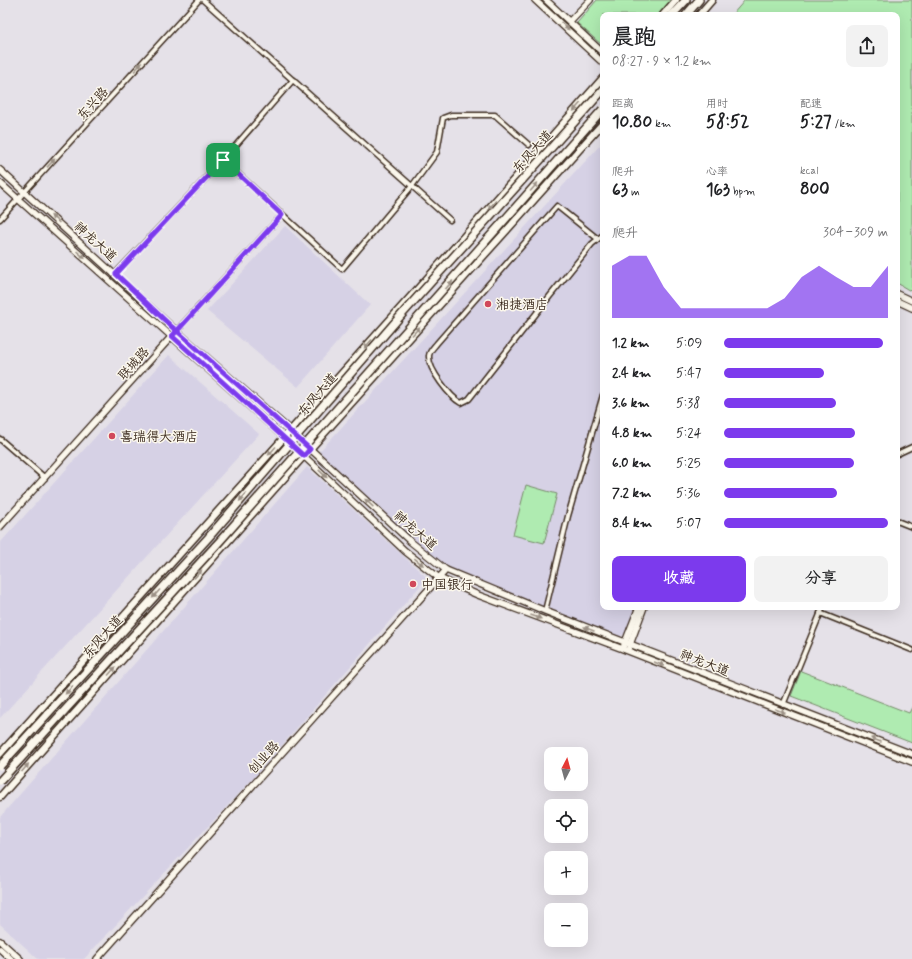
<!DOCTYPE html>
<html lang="zh">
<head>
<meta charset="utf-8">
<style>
	:root { --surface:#fff; --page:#f2f2f2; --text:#202124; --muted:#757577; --accent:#7c3aed }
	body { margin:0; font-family:Mynerve,"LXGW WenKai TC",sans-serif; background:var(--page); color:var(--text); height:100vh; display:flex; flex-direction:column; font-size:15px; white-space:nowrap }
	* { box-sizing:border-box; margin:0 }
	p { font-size:13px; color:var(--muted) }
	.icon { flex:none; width:22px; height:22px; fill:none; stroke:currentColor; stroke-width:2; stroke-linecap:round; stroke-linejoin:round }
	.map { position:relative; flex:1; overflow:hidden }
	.panel { position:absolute; left:600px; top:12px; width:300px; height:598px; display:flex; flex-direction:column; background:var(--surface); border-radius:8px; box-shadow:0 4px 16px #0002 }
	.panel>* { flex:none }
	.needle { width:26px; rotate:6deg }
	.controls { position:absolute; left:544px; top:747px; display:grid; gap:8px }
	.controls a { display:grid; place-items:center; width:44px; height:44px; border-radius:8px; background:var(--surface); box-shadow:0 4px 16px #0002; font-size:20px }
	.pin { position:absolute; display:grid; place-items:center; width:34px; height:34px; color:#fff; margin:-17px; border-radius:8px; box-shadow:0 2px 6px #0006 }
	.round { display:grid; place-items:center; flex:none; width:42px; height:42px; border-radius:8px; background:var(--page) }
	.headline { display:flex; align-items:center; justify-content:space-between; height:68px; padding:0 12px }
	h1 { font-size:22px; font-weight:800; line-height:30px }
	.figures { display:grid; grid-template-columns:repeat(3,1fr); gap:6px; height:68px; padding:4px 12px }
	.figures div { display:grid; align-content:center }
	.figures b { font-size:17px; font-weight:800 }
	.figures small { font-size:11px; font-weight:400 }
	.figures p { font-size:11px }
	.chart { height:112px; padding:8px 12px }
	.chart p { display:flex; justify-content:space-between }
	.chart svg { width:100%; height:72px; margin-top:4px; fill:var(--accent); opacity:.7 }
	.action { display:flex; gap:8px; margin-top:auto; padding:8px 12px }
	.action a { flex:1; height:46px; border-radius:8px; background:var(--accent); color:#fff; font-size:16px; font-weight:800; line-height:46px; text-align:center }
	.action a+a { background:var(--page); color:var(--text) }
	ul { padding:0 12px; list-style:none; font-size:13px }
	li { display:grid; grid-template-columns:64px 48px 1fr; align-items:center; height:30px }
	li i { height:10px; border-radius:5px; background:var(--accent) }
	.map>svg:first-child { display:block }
	.built { fill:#d6d1e5 }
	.green { fill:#afebb1; stroke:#758a68 }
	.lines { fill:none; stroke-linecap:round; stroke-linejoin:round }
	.street-casing { stroke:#3b2a1e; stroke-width:7 }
	.secondary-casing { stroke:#3b2a1e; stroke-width:8 }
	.primary-casing { stroke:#3b2a1e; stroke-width:9 }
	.highway-casing { stroke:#3b2a1e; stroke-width:10 }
	.street { stroke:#fbf7ec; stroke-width:4 }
	.secondary { stroke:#fbf7ec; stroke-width:5.5 }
	.primary { stroke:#fbf7ec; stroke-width:6 }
	.highway { stroke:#fbf7ec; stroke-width:7 }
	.highway-bridge-casing { stroke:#3b2a1e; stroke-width:10; stroke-linecap:butt }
	.highway-bridge { stroke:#fbf7ec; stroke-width:7 }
	.oneway { fill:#9b9085 }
	.route-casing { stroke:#fff; stroke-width:8 }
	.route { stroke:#7c3aed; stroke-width:5 }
	.poi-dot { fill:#d1495b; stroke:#fbf7ec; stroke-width:1.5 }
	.labels { text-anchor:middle; stroke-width:3; stroke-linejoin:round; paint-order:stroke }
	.street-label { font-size:13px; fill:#3b2a1e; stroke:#fbf7ec }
	.poi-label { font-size:13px; fill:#3b2a1e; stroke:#fbf7ec; text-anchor:start }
</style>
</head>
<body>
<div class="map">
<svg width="912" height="959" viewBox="0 0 912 959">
	<rect width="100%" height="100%" fill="#e5e1e8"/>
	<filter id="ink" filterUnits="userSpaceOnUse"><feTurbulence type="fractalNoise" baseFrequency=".025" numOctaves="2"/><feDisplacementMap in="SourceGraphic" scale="8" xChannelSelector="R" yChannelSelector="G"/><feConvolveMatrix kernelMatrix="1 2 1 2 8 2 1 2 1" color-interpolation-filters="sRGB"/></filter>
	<g filter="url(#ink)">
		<g class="built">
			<polygon points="603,142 603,607 637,607 627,634 616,637 446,570 319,452"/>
			<polygon points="285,226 370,305 298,387 207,311"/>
			<polygon points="169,355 259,434 0,718 0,543"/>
			<polygon points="307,467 427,578 257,774 84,959 38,959 0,924 0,817"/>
		</g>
		<g class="green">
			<polygon points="597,0 676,0 663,15 603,15 603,46 577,23"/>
			<polygon points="745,0 912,0 912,292 897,283 897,15 732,15"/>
			<polygon points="526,485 557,494 544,543 513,535"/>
			<polygon points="801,671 909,713 912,707 912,743 791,696"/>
		</g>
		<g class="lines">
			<g class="street-casing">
				<g id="street">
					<polyline points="203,0 450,220"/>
					<polyline points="223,160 342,269 412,186 437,152 443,118 451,115 495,115 529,145"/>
					<polyline points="0,219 199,0"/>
					<path d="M 598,239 L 557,206 L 437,343 C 434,347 429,351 429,356 C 428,369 450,397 461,403 L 469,399 L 550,296 L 592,244 L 603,235"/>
					<polyline points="116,273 223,160 293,80"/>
					<polyline points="172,336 282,215"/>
					<polyline points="0,439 45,478"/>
					<polyline points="897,454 912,447"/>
					<polyline points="897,521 912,527"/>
					<polyline points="545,611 568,516 603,395"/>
					<polyline points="820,613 912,650"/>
					<polyline points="783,705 823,607"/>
				</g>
			</g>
			<g class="secondary-casing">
				<g id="secondary">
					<polyline points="535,0 603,63"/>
					<polyline points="546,0 603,53"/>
					<polyline points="570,21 590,0"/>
					<polyline points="0,170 172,327 291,431 411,542 446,570 545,611 912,754"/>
					<polyline points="0,183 275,429 405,551 439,578 478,595 623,649 912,762"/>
					<polyline points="897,294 912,301"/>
					<polyline points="897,301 912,308"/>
					<polyline points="0,527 172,336"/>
					<polyline points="624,645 639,607"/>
					<polyline points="629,647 644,607"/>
					<polyline points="0,941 20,959"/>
					<polyline points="0,949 11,959"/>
					<polyline points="97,959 446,570"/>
				</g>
			</g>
			<g class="primary-casing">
				<g id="primary">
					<polyline points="663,15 676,0"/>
					<polyline points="699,15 712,0"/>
					<polyline points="0,754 432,273 603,78"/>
					<polyline points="0,797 310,449 603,123"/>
				</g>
			</g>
			<g class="highway-casing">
				<g id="highway">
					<polyline points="672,15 686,0"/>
					<polyline points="686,15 699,0"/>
				</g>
			</g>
			<use href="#street" class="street"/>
			<use href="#secondary" class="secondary"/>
			<use href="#primary" class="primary"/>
			<use href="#highway" class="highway"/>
			<g class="highway-bridge-casing">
				<g id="highway-bridge">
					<polyline points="0,766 208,538 404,312 603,90"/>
					<polyline points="0,781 219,542 603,109"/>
				</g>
			</g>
			<use href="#highway-bridge" class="highway-bridge"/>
		</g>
		<defs><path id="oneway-solid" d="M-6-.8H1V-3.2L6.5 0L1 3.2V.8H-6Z"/></defs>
		<g class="oneway">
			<use href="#oneway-solid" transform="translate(565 26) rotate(43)"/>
			<use href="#oneway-solid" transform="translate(138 67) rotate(-49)"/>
			<use href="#oneway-solid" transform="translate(577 107) rotate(131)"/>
			<use href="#oneway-solid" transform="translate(51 163) rotate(-47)"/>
			<use href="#oneway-solid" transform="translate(534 187) rotate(-49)"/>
			<use href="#oneway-solid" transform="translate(492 205) rotate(131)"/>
			<use href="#oneway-solid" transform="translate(55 219) rotate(-138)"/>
			<use href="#oneway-solid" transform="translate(81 255) rotate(42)"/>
			<use href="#oneway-solid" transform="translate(449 285) rotate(-49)"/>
			<use href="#oneway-solid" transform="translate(416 331) rotate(-48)"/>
			<use href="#oneway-solid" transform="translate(368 344) rotate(132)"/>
			<use href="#oneway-solid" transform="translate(272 451) rotate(132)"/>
			<use href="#oneway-solid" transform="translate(323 474) rotate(44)"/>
			<use href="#oneway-solid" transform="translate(243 497) rotate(131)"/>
			<use href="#oneway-solid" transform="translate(369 503) rotate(-137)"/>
			<use href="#oneway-solid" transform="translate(419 562) rotate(39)"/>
			<use href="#oneway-solid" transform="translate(198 574) rotate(-48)"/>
			<use href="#oneway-solid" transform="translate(156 594) rotate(132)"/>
			<use href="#oneway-solid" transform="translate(536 617) rotate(20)"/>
			<use href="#oneway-solid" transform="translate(589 629) rotate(-158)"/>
			<use href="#oneway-solid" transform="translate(659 664) rotate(21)"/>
			<use href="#oneway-solid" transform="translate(112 671) rotate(-48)"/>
			<use href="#oneway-solid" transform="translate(69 690) rotate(132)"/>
			<use href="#oneway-solid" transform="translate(780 711) rotate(21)"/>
			<use href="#oneway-solid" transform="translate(876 740) rotate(-159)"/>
			<use href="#oneway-solid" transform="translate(25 768) rotate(-50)"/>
		</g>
	</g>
	<g class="lines" filter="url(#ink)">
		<g class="route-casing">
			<polyline id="route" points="223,160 282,215 177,331 172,336 304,456 310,449 177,331 172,327 116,274 223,160"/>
		</g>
		<use href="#route" class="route"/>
	</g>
	<g class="poi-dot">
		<circle cx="488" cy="304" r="4"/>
		<circle cx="112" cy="436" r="4"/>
		<circle cx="413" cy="584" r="4"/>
	</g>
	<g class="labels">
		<g class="street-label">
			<text transform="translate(92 103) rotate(-48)" y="5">东兴路</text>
			<text transform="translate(532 151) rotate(-48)" y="5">东风大道</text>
			<text transform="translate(96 241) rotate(42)" y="5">神龙大道</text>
			<text transform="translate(133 363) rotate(-48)" y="5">联城路</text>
			<text transform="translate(317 394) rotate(-49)" y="5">东风大道</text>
			<text transform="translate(416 530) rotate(41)" y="5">神龙大道</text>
			<text transform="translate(102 636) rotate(-48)" y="5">东风大道</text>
			<text transform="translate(705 662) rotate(21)" y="5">神龙大道</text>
			<text transform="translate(263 757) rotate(-48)" y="5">创业路</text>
		</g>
		<g class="poi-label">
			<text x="496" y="309">湘捷酒店</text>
			<text x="120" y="441">喜瑞得大酒店</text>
			<text x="421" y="589">中国银行</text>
		</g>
	</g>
</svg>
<div class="controls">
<a><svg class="needle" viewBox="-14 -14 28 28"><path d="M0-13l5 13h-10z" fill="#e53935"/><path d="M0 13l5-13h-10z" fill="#757577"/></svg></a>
<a><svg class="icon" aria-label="locate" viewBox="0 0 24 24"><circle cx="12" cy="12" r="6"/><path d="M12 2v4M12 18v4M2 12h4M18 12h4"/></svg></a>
<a>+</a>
<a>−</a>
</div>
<div class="pin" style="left:223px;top:160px;background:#1e9e55"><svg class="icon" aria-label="arrive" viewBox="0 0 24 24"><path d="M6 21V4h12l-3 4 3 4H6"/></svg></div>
<section class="panel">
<div class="headline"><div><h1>晨跑</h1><p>08:27 · 9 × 1.2 km</p></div><a class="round"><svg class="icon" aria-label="share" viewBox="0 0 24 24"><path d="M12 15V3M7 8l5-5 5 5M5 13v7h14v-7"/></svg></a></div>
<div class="figures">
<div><p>距离</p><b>10.80<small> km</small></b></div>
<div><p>用时</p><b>58:52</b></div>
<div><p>配速</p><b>5:27<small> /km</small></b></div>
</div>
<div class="figures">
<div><p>爬升</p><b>63<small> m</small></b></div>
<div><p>心率</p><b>163<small> bpm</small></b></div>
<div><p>kcal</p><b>800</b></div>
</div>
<div class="chart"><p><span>爬升</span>304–309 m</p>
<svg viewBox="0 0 160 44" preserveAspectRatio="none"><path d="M0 44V12L10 6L20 6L30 25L40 38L50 38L60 38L70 38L80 38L90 38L100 32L110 19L120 12L130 19L140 25L150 25L160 12V44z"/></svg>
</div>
<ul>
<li><b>1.2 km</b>5:09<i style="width:97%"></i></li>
<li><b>2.4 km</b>5:47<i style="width:61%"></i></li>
<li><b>3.6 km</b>5:38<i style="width:68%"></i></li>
<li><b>4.8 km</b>5:24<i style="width:80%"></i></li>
<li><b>6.0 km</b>5:25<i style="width:79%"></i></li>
<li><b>7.2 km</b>5:36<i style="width:69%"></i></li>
<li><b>8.4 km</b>5:07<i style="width:100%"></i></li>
</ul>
<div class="action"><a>收藏</a><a>分享</a></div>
</section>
</div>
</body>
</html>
